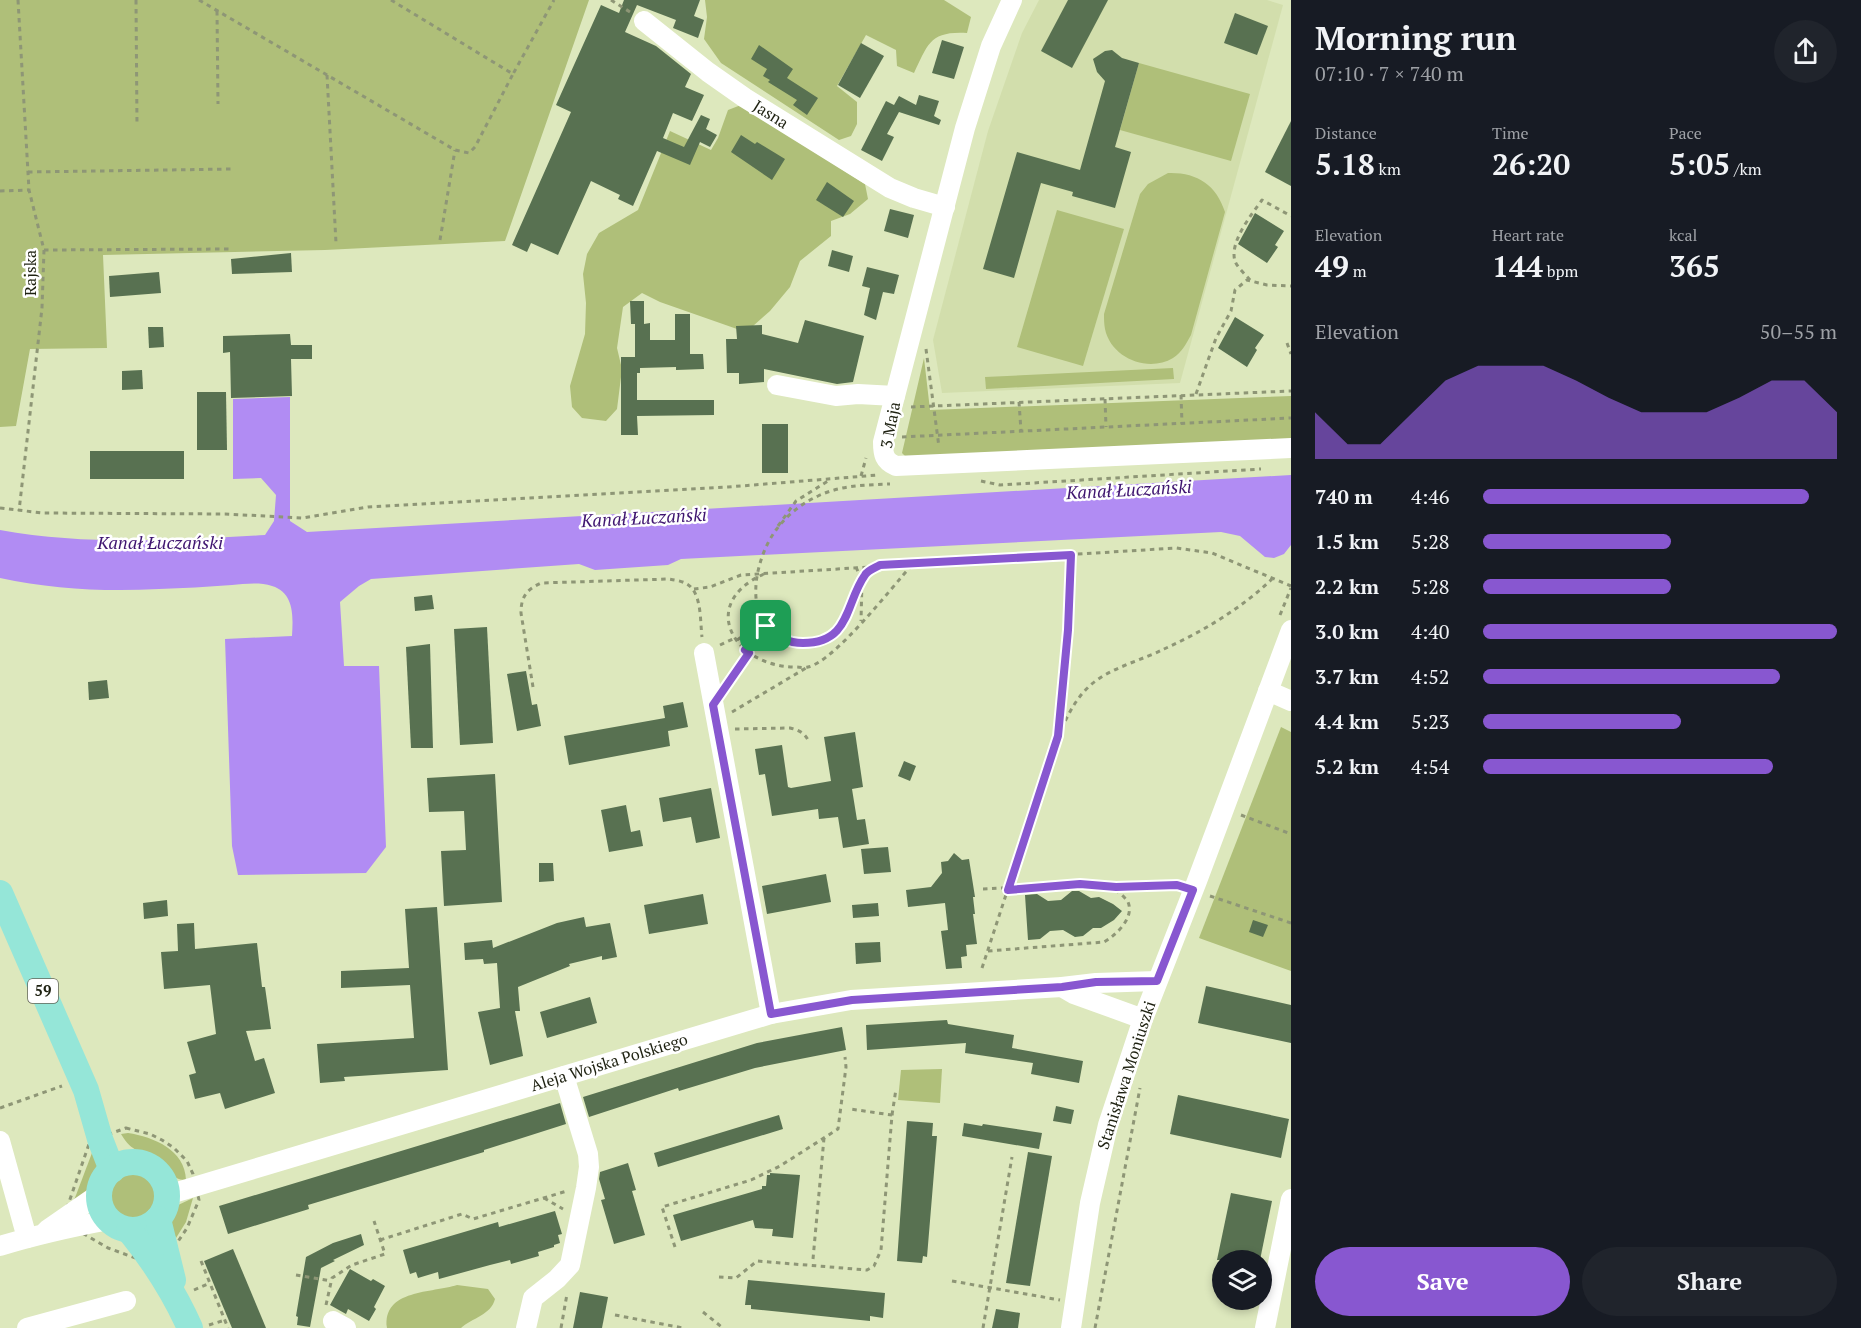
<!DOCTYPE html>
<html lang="en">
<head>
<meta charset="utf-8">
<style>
	:root { --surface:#171b24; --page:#20242c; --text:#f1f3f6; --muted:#9ea1a6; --accent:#8857d0 }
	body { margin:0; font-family:"PT Serif",serif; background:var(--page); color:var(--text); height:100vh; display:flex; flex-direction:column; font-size:22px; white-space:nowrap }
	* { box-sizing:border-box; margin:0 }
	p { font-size:20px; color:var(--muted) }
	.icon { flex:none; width:33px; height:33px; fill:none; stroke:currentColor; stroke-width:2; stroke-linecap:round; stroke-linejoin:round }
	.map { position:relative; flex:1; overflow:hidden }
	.side { display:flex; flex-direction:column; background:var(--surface); width:570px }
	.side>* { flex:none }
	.tools { position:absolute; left:1212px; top:1250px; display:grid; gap:12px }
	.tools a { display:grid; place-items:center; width:60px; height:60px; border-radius:50%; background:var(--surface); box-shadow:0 3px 9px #0003; font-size:30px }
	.pin { position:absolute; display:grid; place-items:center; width:51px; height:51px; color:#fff; margin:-26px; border-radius:12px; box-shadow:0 3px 9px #0006 }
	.round { display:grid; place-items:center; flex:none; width:63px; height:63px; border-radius:32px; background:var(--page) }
	.summary { display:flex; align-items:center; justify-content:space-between; height:102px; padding:0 24px }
	h1 { font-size:33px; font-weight:800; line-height:45px }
	.figures { display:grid; grid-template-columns:repeat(3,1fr); gap:9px; height:102px; padding:6px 24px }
	.figures div { display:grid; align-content:center }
	.figures b { font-size:30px; font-weight:800 }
	.figures small { font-size:16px; font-weight:400 }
	.figures p { font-size:16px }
	.chart { height:168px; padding:12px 24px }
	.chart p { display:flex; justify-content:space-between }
	.chart svg { width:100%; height:108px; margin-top:6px; fill:var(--accent); opacity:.7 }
	.action { display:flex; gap:12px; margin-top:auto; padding:12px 24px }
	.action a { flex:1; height:69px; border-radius:36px; background:var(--accent); color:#fff; font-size:24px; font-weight:800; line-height:69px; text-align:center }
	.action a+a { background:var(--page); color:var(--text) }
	ul { padding:0 24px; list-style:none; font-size:20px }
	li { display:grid; grid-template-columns:96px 72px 1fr; align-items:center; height:45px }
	li i { height:15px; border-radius:8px; background:var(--accent) }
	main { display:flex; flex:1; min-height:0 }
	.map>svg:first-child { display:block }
	.built { fill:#d2deac }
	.green { fill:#afbf79 }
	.water { fill:#b18cf3 }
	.building { fill:#587151 }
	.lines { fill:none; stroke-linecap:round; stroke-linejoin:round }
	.path { stroke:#8e9676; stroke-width:3; stroke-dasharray:4.5 4.5; stroke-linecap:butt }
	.minor { stroke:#fff; stroke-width:20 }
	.major { stroke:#95e6d8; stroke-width:26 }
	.route-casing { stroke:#fff; stroke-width:12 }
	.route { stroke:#8857d0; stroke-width:8 }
	.labels { text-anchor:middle; stroke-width:5; stroke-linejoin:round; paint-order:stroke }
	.shield { fill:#fff; stroke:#626458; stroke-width:1.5 }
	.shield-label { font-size:15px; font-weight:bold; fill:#1e2111 }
	.street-label { font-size:16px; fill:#1e2111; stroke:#fff }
	.water-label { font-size:18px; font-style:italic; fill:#3f1570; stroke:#fff }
</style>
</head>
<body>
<main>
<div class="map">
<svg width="1291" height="1328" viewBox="0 0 1291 1328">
	<rect width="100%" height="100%" fill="#dde8bd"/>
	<polygon class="built" points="1039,0 1267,0 1283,5 1180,383 942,393 933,340 988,131 1022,33"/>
	<g class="green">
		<polygon points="0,0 589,0 505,241 325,250 103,255 107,348 30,349 16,426 0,427"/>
		<path d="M 705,0 L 944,0 L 971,17 L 967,33 C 930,31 928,44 914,73 L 897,66 L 896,50 L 866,35 L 837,86 L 857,102 L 857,124 L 851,136 L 839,140 L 721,63 L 704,39 L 707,17 Z"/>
		<polygon points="1139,63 1250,94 1231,161 1120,130"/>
		<polygon points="741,105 865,184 868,199 850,214 831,221 831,236 800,261 790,287 770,311 753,326 737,329 660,302 642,293 623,307 617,348 622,369 617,409 606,421 582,418 572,407 570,386 585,334 586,303 583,274 587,254 599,233 638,210 670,131 711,150 718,138 728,110"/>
		<path d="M 1168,173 C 1196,172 1216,184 1225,212 L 1191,335 C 1186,344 1182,352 1173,358 C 1148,373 1111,358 1105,329 C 1104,324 1104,319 1104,314 L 1140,194 L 1148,184 Z"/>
		<polygon points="1057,210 1124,229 1083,366 1017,347"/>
		<polygon points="924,358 930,410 1291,396 1291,441 906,457 902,453"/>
		<polygon points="1173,368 1174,379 986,389 985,377"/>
		<polygon points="1281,727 1291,732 1291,971 1199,938"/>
		<polygon points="942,1069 940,1103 898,1100 901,1070"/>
		<path d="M 128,1133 C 154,1137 185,1150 186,1180 C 170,1180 167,1167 155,1159 C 140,1149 133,1154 121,1134 Z"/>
		<polygon points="95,1145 100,1168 89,1195 73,1203"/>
		<circle cx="133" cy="1196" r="22"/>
		<polygon points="193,1198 186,1222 176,1238 168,1220 176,1206"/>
		<path d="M 457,1285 L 488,1289 L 495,1299 C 491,1315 472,1318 461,1328 L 387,1328 C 382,1289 433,1293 457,1285 Z"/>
	</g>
	<path class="water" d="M 290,397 L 290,521 L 307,532 L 1291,475 L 1291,545 L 1284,554 L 1274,558 L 1265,557 L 1240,536 L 1221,532 L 681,559 L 668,565 L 595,570 L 579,564 L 371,579 L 359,586 L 340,602 L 344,666 L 379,666 L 386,847 L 366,873 L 238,875 L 232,846 L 225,639 L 292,636 C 293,618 295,593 272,586 C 260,582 244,584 232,585 C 207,587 183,588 159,589 C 105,592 52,589 0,578 L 0,530 C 88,546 177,540 265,535 L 274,521 L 276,495 L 261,478 L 233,479 L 233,399 Z"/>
	<g class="building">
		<polygon points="624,0 700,0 694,16 704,20 698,38 673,28 676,20 637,5 625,32 656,46 691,74 685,87 704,95 692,121 673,113 663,138 684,147 701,115 710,119 706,129 717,135 710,147 700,142 690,165 657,151 633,206 618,199 620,195 591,181 558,255 531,243 527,252 512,245 571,112 556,105 601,5 619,13"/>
		<polygon points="1068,0 1108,0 1072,68 1041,51"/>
		<polygon points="1235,13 1268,26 1257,55 1224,43"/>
		<polygon points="942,40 964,47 954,79 932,73"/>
		<polygon points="861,43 884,56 860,98 838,85"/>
		<polygon points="759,45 793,69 787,78 818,98 807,115 793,105 797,100 768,82 770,80 763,76 767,69 751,59"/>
		<polygon points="1112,50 1122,58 1139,63 1115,147 1131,152 1115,208 1072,196 1073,192 1041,183 1014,278 983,269 1017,152 1080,170 1105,81 1097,72 1093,59 1105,51"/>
		<polygon points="919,95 939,101 934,116 941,120 939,125 899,112 887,134 894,137 882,161 861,150 886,101 894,105 899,96 916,105"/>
		<polygon points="1291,121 1291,186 1265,172"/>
		<polygon points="741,135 755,144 757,142 785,159 772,180 731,152"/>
		<polygon points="827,182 854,201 843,217 816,200"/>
		<polygon points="890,209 914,215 908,238 884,231"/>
		<polygon points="1255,213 1284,231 1275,245 1278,247 1267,263 1238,244"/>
		<polygon points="832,250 853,256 849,272 828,266"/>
		<polygon points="291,253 292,272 232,274 231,259"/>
		<polygon points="867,267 899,275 894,294 883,292 876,320 864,315 870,288 862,286"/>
		<polygon points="159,272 161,293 110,297 109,276"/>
		<polygon points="630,301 644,301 644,324 650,323 650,340 675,340 675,314 690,314 690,354 703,354 704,369 676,370 676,367 640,368 640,373 637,373 637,400 714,400 714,415 637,416 638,435 621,435 621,357 635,357 635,324 638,324 631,324"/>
		<polygon points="1235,317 1264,335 1255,348 1257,350 1247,367 1218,348"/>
		<polygon points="805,320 864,336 853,382 837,384 764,369 764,382 739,384 739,373 727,373 726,339 737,339 736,326 762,325 762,334 798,343"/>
		<polygon points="148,327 163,327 164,347 149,348"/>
		<polygon points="290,334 291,345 312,345 312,359 291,359 292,396 231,398 230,352 223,353 223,336"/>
		<polygon points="142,370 143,389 122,390 122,371"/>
		<polygon points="197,392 226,392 227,450 197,450"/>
		<rect x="762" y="424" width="26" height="49"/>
		<rect x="90" y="451" width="94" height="28"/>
		<polygon points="432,595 434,609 415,611 414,597"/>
		<polygon points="487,627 493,743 460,745 454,629"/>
		<polygon points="430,644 433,748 411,748 406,647"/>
		<polygon points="526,671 532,705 537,704 541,726 517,731 507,674"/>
		<polygon points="107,680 109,698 89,700 88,682"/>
		<polygon points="683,702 688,727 668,731 670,746 569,765 564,736 665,718 663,706"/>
		<polygon points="855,732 863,787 852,789 857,820 865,819 869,844 843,848 838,817 819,819 818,809 772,816 765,774 759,775 755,749 782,745 788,787 791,788 831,781 824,737"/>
		<polygon points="904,761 916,766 910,781 898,776"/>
		<polygon points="495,774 502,902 444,906 441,851 466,850 464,811 429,812 427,778"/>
		<polygon points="711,788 720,838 696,843 691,817 663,822 659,798"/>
		<polygon points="626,805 631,832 640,830 643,846 609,852 601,810"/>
		<polygon points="888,847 891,872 864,874 861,849"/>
		<polygon points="954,853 962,860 969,859 975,897 973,897 975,914 973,914 977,944 966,945 967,956 961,957 962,968 946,969 941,931 948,930 945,903 908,907 906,890 931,887 942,873 941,862 948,861"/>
		<polygon points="539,863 553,863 554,881 539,882"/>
		<polygon points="826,874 831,902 767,914 762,886"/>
		<polygon points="1072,891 1079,891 1091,898 1099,897 1113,904 1122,911 1114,920 1101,928 1093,928 1083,936 1075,937 1063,930 1050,931 1040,939 1028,940 1025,895 1037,894 1048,901 1061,900"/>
		<polygon points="703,894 708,924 649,934 644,905"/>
		<polygon points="167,900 168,916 144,919 143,903"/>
		<polygon points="878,903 879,916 853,918 852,905"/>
		<polygon points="437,907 448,1070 344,1077 345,1081 320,1083 317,1044 414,1038 410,985 341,988 341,971 409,968 405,909"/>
		<polygon points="584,917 586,927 610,923 617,957 602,960 602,956 569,964 570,966 518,987 520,1011 515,1011 523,1056 490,1065 478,1012 500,1008 497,963 484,964 483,959 465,960 464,943 492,940 493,948 557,923"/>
		<polygon points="1253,920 1268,925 1263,937 1249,932"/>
		<polygon points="194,923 195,949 257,943 262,987 265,987 271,1029 246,1031 255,1061 264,1058 275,1093 225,1109 220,1093 195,1099 189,1075 196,1073 187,1042 216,1034 210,985 164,989 161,952 178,951 177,924"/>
		<polygon points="880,942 881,962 856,964 855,943"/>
		<polygon points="1206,986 1291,1005 1291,1043 1198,1023"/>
		<polygon points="590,997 597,1023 547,1038 540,1012"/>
		<polygon points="947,1020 948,1024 1014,1035 1012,1048 1083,1061 1079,1083 1031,1074 1033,1063 965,1053 966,1043 867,1050 866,1025"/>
		<polygon points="842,1027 846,1050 755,1068 679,1091 678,1088 589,1117 583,1097 757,1043"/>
		<polygon points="1178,1095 1289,1119 1281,1158 1170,1134"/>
		<polygon points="560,1103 566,1124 484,1150 484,1152 308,1205 309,1209 228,1234 219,1206"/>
		<polygon points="1056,1106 1074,1110 1071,1124 1053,1121"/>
		<polygon points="779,1115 783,1129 658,1167 654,1153"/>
		<polygon points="907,1121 933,1123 932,1136 937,1136 927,1257 923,1256 922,1263 897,1261"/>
		<polygon points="964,1123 982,1126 983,1124 1042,1133 1039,1149 962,1136"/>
		<polygon points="1028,1152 1052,1156 1030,1286 1006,1283"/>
		<polygon points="628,1163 636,1190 632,1191 645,1235 614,1244 601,1200 605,1199 599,1179 600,1172"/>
		<polygon points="770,1173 800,1175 793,1238 772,1236 773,1229 755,1228 753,1220 681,1241 673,1215 762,1189 762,1186 766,1186 767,1175 770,1175"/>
		<polygon points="1231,1193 1272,1201 1260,1260 1217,1260"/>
		<polygon points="555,1211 562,1234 558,1235 560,1243 554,1245 554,1247 538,1252 539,1256 511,1264 510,1260 490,1265 439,1279 438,1272 418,1278 416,1272 410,1274 403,1250 498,1222 499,1227"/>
		<polygon points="361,1234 364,1245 333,1260 335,1261 321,1268 310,1327 297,1325 298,1317 296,1316 306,1257 333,1243"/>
		<polygon points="233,1249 266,1328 232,1328 204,1261"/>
		<polygon points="350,1269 371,1281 373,1279 385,1286 374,1307 376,1309 369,1321 348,1309 346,1314 330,1305"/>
		<polygon points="748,1280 885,1293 883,1318 870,1316 870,1321 751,1309 751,1305 745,1305"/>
		<polygon points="580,1292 608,1297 602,1328 573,1328"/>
		<polygon points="996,1309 1020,1313 1018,1328 992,1328"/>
	</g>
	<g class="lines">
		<g class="path">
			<polyline points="18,0 29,190 44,250 42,308 19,511"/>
			<polyline points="136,0 137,126"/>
			<polyline points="199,0 455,150 469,153 475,147 513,74"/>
			<polyline points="391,0 513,74 554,0"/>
			<polyline points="611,0 630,12"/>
			<polyline points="217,11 218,104"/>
			<polyline points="327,75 336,243"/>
			<polyline points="28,172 233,169"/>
			<polyline points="0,191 29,190"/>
			<polyline points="440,240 455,150"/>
			<polyline points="44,250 231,249"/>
			<path d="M 1250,280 C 1245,274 1237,267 1235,261 C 1229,242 1252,214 1262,200 L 1291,216"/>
			<polyline points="1287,343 1291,354"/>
			<polyline points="926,349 939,447"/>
			<polyline points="1196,394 1216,338 1231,311 1235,290 1247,280 1267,285 1291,286"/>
			<polyline points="1181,395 1182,424"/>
			<polyline points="1105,399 1106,427"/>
			<polyline points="1019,402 1021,431"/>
			<polyline points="911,407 1291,391"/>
			<polyline points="902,437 1291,418"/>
			<polyline points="861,476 866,458"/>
			<polyline points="981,481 1000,485 1261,469"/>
			<polyline points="0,508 43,513 225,514 303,518 368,507 728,487 878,475"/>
			<polyline points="778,526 796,501 828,481"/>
			<path d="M 880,565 C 875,568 868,570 865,575 C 862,578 861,584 859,588 C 850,609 844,632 819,641 C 806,645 792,644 780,637 C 742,618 755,558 776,530 C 786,516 802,503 818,496 C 841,485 866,485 890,484"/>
			<polyline points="856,567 862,581 861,621"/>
			<path d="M 764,574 C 697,604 734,666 794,667 C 799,667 804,668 808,667 C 835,661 891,588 912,565"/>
			<polyline points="694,589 710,587 741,575 1176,548 1212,553 1291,586"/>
			<polyline points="1280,615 1291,588"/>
			<polyline points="737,640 763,622"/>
			<polyline points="720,645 735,638"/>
			<polyline points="745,650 766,626"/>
			<polyline points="728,683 749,653"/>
			<path d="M 533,687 L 521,613 C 521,597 526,590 541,583 L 669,579 C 675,580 682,581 687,584 C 702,593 700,621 702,637"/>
			<polyline points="732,712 806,668"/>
			<path d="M 735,729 L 790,728 C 799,730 805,733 809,742"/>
			<polyline points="1058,734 1068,630 1071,555"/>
			<polyline points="1241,815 1291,834"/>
			<polyline points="983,889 1003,888 1008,890 1080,884 1116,887 1178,885"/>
			<polyline points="1210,896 1291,923"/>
			<path d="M 988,951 L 1104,942 C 1115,936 1135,918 1128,902 C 1125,897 1118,892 1114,888"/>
			<path d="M 982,968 L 1058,736 C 1068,715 1077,694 1097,680 C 1115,667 1144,659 1164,649 C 1202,632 1242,608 1272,579"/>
			<polyline points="0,1108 62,1086"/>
			<polyline points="892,1115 896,1089"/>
			<polygon points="126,1128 150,1134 162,1140 174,1148 187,1161 193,1174 199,1200 187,1228 173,1249 141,1260 108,1248 84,1234 79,1234 68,1205 90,1141"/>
			<polyline points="544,1198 563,1209"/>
			<polyline points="380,1240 462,1214 473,1219 567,1191"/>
			<polyline points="675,1247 662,1207 751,1180 780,1166 838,1129 846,1067 845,1057"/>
			<polyline points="813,1259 824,1138"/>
			<polyline points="201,1261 228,1328"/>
			<polyline points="296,1275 331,1281"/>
			<polyline points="719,1277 736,1278 757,1261 867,1270 874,1266 881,1250 892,1115 850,1109"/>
			<polyline points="952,1281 1060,1300"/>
			<polyline points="194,1290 210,1283"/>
			<polyline points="326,1305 332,1278 352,1265 385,1254 374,1221"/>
			<polyline points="703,1312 723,1328"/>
			<polyline points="615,1315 683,1328"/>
			<polyline points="209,1325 225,1320"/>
			<polyline points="561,1328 567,1294"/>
			<polyline points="983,1328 1012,1157"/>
			<polyline points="1095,1328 1140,1088"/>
		</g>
		<g class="minor">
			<path d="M 1012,0 L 991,46 L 965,128 L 883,442 C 883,454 884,461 896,466 L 1291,448"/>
			<polyline points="644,21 708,72 745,98 890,188 914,198 945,207"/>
			<polyline points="777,385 836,396 858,394 895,396"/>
			<polyline points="704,653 771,1014"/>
			<polyline points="1268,691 1291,701"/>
			<polyline points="1062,987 1074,994 1143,1019"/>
			<polyline points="0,1141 27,1238"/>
			<polyline points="167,1195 771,1014 851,1000 1062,987 1096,983 1157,981"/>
			<polyline points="47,1230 99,1194"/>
			<path d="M 0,1246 C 36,1235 72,1227 109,1220"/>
			<polyline points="333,1321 346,1328"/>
			<polyline points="27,1328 126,1301"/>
			<polyline points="526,1328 533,1298 557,1279 570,1265 586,1188 589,1167 588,1154 564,1076"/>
			<polyline points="1071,1328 1090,1203 1108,1125 1143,1019 1197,881 1291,630"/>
			<polyline points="1265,1328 1291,1199"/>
		</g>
		<g class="major">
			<polyline points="0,893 86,1090 100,1139 112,1170"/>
			<circle cx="133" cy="1196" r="34"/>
			<polyline points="158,1219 173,1280"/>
			<path d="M 129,1230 C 154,1261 174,1292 190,1328"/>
		</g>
	</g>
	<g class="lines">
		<g class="route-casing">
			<path id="route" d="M 1071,555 L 1068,630 L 1058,736 L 1008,890 L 1080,884 L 1116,887 L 1177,885 L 1193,890 L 1157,981 L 1096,982 L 1062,987 L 852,1000 L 771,1014 L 713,705 L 749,653 L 745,650 L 766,626 C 776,637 788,643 803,643 C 851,643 845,603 865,575 C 868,570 875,568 880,565 Z"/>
		</g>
		<use href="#route" class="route"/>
	</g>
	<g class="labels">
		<rect class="shield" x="28" y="979" width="30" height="24" rx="4.5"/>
		<g class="shield-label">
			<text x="43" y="996">59</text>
		</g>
		<g class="street-label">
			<text transform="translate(771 114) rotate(32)" y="6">Jasna</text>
			<text transform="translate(30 273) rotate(-90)" y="6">Rajska</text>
			<text transform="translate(890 425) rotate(-79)" y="6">3 Maja</text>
			<text transform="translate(609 1062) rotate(-17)" y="6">Aleja Wojska Polskiego</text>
			<text transform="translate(1126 1075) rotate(-72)" y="6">Stanisława Moniuszki</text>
		</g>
		<g class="water-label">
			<text transform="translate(1129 490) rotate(-3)" y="6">Kanał Łuczański</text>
			<text transform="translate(644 518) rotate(-3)" y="6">Kanał Łuczański</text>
			<text x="160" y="549">Kanał Łuczański</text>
		</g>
	</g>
</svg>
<div class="tools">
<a><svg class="icon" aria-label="layers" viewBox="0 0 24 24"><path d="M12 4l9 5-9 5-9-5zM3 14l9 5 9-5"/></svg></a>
</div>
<div class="pin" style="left:766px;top:626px;background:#1e9e55"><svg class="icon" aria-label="arrive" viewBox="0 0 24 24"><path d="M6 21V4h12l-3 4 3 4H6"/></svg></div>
</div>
<section class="side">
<div class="summary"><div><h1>Morning run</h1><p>07:10 · 7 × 740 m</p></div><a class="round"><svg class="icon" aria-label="share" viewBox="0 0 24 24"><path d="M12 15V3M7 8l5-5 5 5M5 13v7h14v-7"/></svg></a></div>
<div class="figures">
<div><p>Distance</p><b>5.18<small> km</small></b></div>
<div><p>Time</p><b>26:20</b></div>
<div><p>Pace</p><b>5:05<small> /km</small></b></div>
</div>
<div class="figures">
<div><p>Elevation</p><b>49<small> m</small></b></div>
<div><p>Heart rate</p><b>144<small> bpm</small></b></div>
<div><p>kcal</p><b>365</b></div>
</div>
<div class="chart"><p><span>Elevation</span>50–55 m</p>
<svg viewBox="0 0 160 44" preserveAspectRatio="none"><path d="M0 44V25L10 38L20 38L30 25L40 12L50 6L60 6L70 6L80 12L90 19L100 25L110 25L120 25L130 19L140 12L150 12L160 25V44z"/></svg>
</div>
<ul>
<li><b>740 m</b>4:46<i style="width:92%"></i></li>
<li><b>1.5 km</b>5:28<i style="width:53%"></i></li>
<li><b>2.2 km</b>5:28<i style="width:53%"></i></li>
<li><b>3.0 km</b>4:40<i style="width:100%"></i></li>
<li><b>3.7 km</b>4:52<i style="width:84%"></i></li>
<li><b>4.4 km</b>5:23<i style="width:56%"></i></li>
<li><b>5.2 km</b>4:54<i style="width:82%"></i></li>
</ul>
<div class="action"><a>Save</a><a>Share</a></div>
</section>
</main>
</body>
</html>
